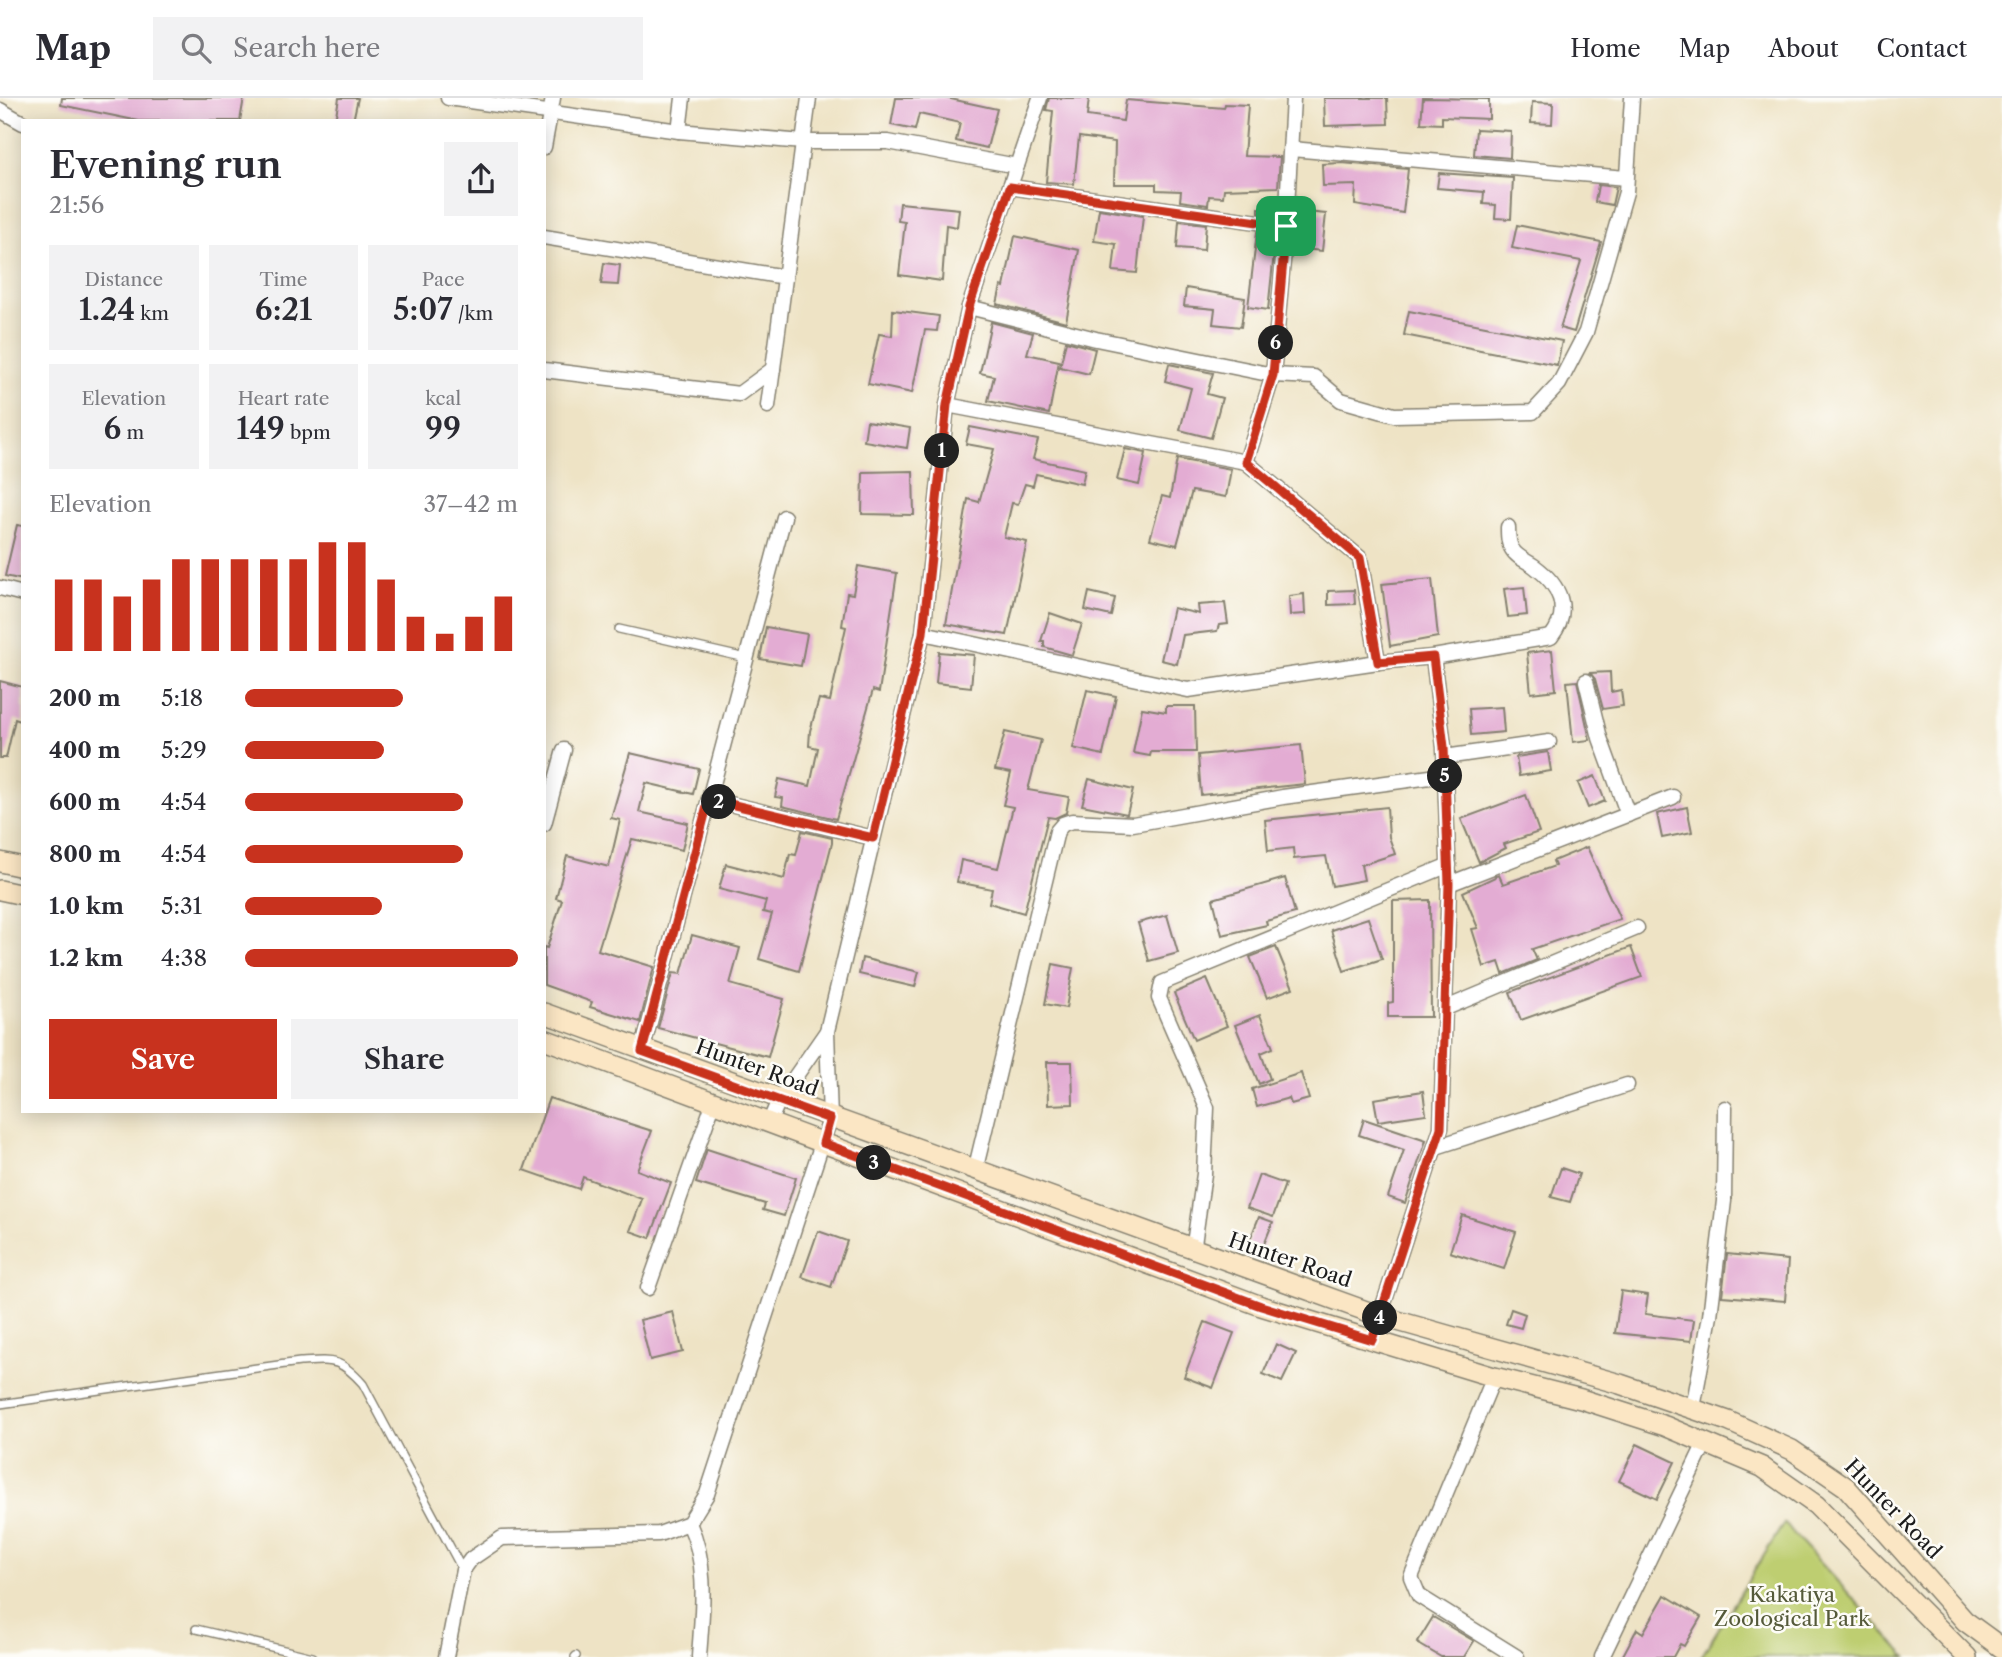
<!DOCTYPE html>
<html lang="en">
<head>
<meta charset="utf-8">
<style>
	:root { --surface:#fff; --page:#f2f2f3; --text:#2b2b33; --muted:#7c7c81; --line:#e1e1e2; --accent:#c8321e }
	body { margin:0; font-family:"Libre Caslon Text",serif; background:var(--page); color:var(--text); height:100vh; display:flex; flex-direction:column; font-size:26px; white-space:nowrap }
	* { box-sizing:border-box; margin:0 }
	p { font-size:23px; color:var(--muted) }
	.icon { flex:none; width:38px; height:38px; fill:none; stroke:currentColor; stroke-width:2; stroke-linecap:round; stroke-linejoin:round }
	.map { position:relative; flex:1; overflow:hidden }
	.details { position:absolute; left:21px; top:21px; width:525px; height:994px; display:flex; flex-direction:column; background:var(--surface); border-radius:0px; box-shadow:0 4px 18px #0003 }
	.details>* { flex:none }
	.pin { position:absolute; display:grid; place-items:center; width:60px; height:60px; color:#fff; margin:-30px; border-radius:14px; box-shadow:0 4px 10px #0006 }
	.km { position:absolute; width:35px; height:35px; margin:-18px; border-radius:50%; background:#222; color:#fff; font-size:19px; line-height:35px; text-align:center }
	.round { display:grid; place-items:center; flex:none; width:74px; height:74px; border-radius:0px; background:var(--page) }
	.summary { display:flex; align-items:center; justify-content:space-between; height:119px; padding:0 28px }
	h1 { font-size:38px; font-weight:600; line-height:52px }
	.figures { display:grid; grid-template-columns:repeat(3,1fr); gap:10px; height:119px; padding:7px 28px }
	.figures div { display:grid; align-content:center; border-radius:0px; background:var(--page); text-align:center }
	.figures b { font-size:30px; font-weight:600 }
	.figures small { font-size:19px; font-weight:400 }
	.figures p { font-size:19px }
	.chart { height:196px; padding:14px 28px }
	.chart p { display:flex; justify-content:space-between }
	.chart svg { width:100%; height:126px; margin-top:7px; stroke:var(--accent); stroke-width:6 }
	.primary-button { display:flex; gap:14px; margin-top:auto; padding:14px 28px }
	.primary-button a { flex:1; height:80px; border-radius:0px; background:var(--accent); color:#fff; font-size:28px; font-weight:600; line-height:80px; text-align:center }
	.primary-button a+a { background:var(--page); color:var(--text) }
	ul { padding:0 28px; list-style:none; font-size:23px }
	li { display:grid; grid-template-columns:112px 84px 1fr; align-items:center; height:52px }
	li i { height:18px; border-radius:9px; background:var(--accent) }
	header { display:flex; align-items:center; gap:42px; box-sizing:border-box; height:98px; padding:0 35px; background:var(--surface); border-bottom:2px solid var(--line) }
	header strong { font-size:33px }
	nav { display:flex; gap:38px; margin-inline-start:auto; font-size:24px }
	.search { width:490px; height:63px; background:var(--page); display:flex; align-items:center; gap:18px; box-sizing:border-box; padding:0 24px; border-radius:0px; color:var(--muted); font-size:26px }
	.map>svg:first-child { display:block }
	.green { fill:#bece71; stroke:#6d7546; stroke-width:2 }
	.building { fill:#e3acd3 }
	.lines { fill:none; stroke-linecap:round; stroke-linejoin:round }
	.service-casing { stroke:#858070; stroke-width:10 }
	.minor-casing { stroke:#858070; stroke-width:17 }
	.secondary-casing { stroke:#858070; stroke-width:22 }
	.service { stroke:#fff; stroke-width:7 }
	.minor { stroke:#fff; stroke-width:14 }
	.secondary { stroke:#fbe6c4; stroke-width:19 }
	.route-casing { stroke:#fff; stroke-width:14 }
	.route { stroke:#c8321e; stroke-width:9 }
	.labels { text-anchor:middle; stroke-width:5; stroke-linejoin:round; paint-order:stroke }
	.street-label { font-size:21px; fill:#1c1c1c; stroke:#fdfcf7 }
	.park-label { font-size:21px; fill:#555a3a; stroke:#fdfcf7 }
</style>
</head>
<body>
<header>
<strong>Map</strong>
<div class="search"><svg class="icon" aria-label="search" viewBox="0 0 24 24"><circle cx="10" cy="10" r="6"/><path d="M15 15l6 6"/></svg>Search here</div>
<nav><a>Home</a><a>Map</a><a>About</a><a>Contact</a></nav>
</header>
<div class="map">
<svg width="2002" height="1559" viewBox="0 0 2002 1559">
	<rect width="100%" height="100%" fill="#fdfcf7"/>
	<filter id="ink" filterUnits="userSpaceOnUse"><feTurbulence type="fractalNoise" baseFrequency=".0143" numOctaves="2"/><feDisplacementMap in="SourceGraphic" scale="14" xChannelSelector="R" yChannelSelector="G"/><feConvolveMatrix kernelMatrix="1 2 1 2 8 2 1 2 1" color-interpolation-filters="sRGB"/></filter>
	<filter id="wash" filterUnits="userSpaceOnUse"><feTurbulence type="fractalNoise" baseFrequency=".00686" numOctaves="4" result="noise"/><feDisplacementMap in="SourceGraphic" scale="28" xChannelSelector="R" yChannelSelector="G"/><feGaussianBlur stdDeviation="1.57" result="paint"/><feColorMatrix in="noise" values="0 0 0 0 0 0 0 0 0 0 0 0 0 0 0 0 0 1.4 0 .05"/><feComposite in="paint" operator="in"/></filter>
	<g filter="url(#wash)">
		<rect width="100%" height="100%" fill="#eee3c5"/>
		<polygon class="green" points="1784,1425 1907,1559 1701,1559"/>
		<g id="blocks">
			<g class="building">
				<polygon points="62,0 244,0 240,23 139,23 61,7"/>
				<polygon points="339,0 358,0 353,23 335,23"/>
				<polygon points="896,0 946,0 997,11 987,50 956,43 960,25 919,16 915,32 891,27"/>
				<polygon points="1049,0 1089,0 1087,18 1123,23 1126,2 1224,10 1225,6 1248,7 1244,58 1280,59 1278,89 1224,91 1223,99 1209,98 1208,107 1180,103 1181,93 1156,92 1156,86 1114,86 1115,44 1079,39 1074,86 1046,84 1053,13 1046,12"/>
				<polygon points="1324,0 1387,0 1388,26 1325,28"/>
				<polygon points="1423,0 1489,1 1489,21 1442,19 1442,26 1421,25"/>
				<polygon points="1532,4 1553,5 1552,26 1531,25"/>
				<polygon points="1476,31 1511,33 1510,60 1474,57"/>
				<polygon points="1342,65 1408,71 1403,115 1355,107 1356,87 1323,88 1322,66"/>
				<polygon points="1439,75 1513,80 1511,121 1495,120 1496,107 1483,106 1484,94 1437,90"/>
				<polygon points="1598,87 1616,89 1612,107 1595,104"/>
				<polygon points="900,105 959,111 957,129 946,127 942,183 899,177 905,124 898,123"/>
				<polygon points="1259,110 1277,111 1277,117 1259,114"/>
				<polygon points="1099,111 1143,118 1137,175 1113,173 1116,146 1094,143"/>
				<polygon points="1296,113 1326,116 1322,153 1294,150"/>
				<polygon points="1179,123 1206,126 1204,152 1177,150"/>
				<polygon points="1517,127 1601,144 1574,234 1560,230 1581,163 1512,150"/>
				<polygon points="1257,134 1276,136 1268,212 1248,209"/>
				<polygon points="1015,138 1079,152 1066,224 997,206 1001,188 1004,189"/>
				<polygon points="604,165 620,167 618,187 601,186"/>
				<polygon points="1186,190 1245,200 1241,229 1213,226 1215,211 1184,208"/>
				<polygon points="893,212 939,218 937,233 925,232 912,295 868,286 879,236 892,238"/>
				<polygon points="1409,213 1562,243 1557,267 1404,237"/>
				<polygon points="991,224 1033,235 1027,256 1059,263 1049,316 988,303 994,278 980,275"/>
				<polygon points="1066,243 1095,251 1089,276 1060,269"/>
				<polygon points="1169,266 1213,275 1207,296 1222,300 1211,340 1180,332 1191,290 1165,283"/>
				<polygon points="867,323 910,330 907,350 864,343"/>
				<polygon points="970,329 1038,342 1033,361 1085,372 1082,386 1036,376 1033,388 1025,386 1018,406 1012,405 1004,439 1027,444 1007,537 946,526 968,401 979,404 994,351 966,346"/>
				<polygon points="1125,351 1146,355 1139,387 1117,382"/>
				<polygon points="1177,361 1231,371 1226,399 1192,393 1177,447 1150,441 1162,398 1170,400"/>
				<polygon points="913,373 914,417 862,416 863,374"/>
				<polygon points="17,427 23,428 23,482 5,478"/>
				<polygon points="858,468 897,475 879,594 873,592 836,721 782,708 783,700 775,699 779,681 810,688 818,650 809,648 810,633 819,601 830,603 846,529 842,528 847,495 853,496"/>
				<polygon points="1432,481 1438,539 1390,548 1382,486"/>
				<polygon points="1524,489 1527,517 1508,519 1504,491"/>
				<polygon points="1354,492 1355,506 1328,507 1328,493"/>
				<polygon points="1089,494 1115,500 1111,518 1085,512"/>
				<polygon points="1304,496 1305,516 1290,517 1289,498"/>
				<polygon points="1225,505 1228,526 1219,527 1217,533 1183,537 1177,566 1161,562 1173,510 1199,516 1198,507"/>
				<polygon points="1050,515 1082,526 1072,557 1044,549 1044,543 1041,543"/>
				<polygon points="766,529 807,536 801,568 760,561"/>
				<polygon points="1552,552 1556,592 1531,595 1527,555"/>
				<polygon points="939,554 974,557 971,589 936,585"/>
				<polygon points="1610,574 1611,594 1621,592 1623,608 1603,611 1595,581 1590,575"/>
				<polygon points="0,583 23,589 23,624 15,621 6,660 0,660"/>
				<polygon points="1577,583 1590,642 1573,644 1567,584"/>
				<polygon points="1087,592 1116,598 1103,657 1073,650"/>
				<polygon points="1166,608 1195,608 1196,654 1151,654 1150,658 1133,655 1142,610 1166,614"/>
				<polygon points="1502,609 1504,634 1471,637 1469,611"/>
				<polygon points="1005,634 1041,642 1028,692 1069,699 1066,715 1055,720 1048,719 1024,815 989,805 992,791 957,784 961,762 998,770 1013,709 1003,707 1011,675 995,672"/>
				<polygon points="1301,647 1305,686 1201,697 1198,657"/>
				<polygon points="1548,654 1551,673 1519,678 1516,659"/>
				<polygon points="630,655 699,671 693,696 646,685 639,714 688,725 682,752 632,741 598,852 654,869 640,924 590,909 592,904 544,887 544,849 547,850 562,802 556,800 567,758 609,769 620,722 611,720"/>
				<polygon points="1595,678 1605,703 1588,710 1578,685"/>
				<polygon points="1089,681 1133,692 1127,716 1082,707"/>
				<polygon points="1526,697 1539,734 1504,746 1506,750 1479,764 1461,721"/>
				<polygon points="1387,709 1389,739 1395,756 1361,767 1364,782 1332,788 1326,758 1294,761 1293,750 1268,753 1265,722"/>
				<polygon points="1687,709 1692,734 1662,740 1657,716"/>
				<polygon points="802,733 832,740 832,745 799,873 759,861 772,816 763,814 766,803 719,791 726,766 784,781 790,756 796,757"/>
				<polygon points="1587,749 1620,821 1532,851 1537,862 1503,876 1499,864 1484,869 1472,831 1478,830 1463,794 1499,777 1503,786 1555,768 1553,763"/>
				<polygon points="1285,780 1295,815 1266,823 1267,827 1222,837 1213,801"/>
				<polygon points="1430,802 1431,919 1388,919 1388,905 1393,904 1393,803"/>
				<polygon points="1167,817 1178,855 1149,863 1138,825"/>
				<polygon points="1368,820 1382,861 1344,873 1331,832"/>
				<polygon points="692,837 740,850 730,886 784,901 768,959 658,930 673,875 681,876"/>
				<polygon points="1276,849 1293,890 1267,900 1250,859"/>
				<polygon points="1631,849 1642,879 1521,922 1510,894"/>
				<polygon points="862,860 919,874 915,889 859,876"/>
				<polygon points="1053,866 1073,870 1066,910 1045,906"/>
				<polygon points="1207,881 1227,928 1194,942 1174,895"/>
				<polygon points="1260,917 1273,950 1261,955 1270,981 1259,986 1235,927"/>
				<polygon points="1047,964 1072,964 1073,1006 1048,1007"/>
				<polygon points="1301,975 1309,1001 1291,1006 1289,1000 1257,1009 1252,991"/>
				<polygon points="1423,993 1426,1016 1378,1023 1374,1001"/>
				<polygon points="549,1000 652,1033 637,1072 671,1085 650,1140 630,1133 642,1101 583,1079 579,1091 524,1072"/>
				<polygon points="1364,1021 1426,1042 1405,1105 1388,1099 1404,1052 1359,1037"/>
				<polygon points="707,1051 796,1080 784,1118 763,1112 765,1106 696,1085"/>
				<polygon points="1561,1070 1579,1076 1570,1104 1551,1099"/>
				<polygon points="1259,1077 1285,1086 1273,1119 1247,1110"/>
				<polygon points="1462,1117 1516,1134 1504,1171 1450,1154"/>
				<polygon points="1259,1119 1273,1124 1262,1151 1248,1146"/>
				<polygon points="818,1133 847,1143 831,1189 802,1179"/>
				<polygon points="1727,1156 1788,1162 1785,1203 1722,1198"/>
				<polygon points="1621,1193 1648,1197 1645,1216 1694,1222 1691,1243 1615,1235"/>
				<polygon points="1511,1211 1525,1216 1521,1230 1506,1226"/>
				<polygon points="673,1214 683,1254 650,1262 640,1222"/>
				<polygon points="1205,1224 1234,1235 1213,1290 1184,1279"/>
				<polygon points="1276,1246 1296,1255 1282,1284 1263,1276"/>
				<polygon points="1637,1346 1675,1364 1657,1401 1619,1383"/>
				<polygon points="1665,1497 1701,1519 1684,1548 1680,1546 1673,1559 1622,1559 1637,1531 1643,1535"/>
				<polygon points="1433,1519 1474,1543 1464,1559 1441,1559 1417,1545"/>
			</g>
		</g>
	</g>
	<g filter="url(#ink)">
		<use href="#blocks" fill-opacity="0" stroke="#858070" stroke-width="2"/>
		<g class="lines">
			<g class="service-casing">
				<g id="service">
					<polyline points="619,531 746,560"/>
					<path d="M 0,1306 L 300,1264 C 333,1262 340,1260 363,1286 L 462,1471"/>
					<polyline points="196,1531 313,1559"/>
					<polyline points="575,1559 576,1558"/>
				</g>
			</g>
			<g class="minor-casing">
				<g id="minor">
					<polyline points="448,0 679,33 803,44 888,44 1017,68"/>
					<polyline points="0,12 23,25"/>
					<polyline points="679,33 683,0"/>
					<polyline points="544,49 553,0"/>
					<polyline points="1291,51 1626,80"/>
					<polyline points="1010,89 1286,128 1293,0"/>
					<polyline points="1286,128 1273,277 1246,364 1360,460 1378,564"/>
					<polyline points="544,139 785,179"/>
					<polyline points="969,209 1096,241 1273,277 1314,279 1341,302 1394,317 1533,314 1559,286 1586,234 1626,94 1632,0"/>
					<polyline points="544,272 739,296 773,271"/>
					<polyline points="947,307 1246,364"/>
					<polyline points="768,308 809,0"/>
					<polyline points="0,490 23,496"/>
					<polyline points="923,535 1188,592 1378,564 1433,559"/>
					<polyline points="1586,583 1600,640 1628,717"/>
					<polyline points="1445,659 1549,644"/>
					<polyline points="709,701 873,740"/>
					<polyline points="544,726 564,652"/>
					<polyline points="1449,786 1673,699"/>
					<polyline points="1446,910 1637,830"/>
					<polyline points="642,953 784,419"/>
					<polyline points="769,1025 779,1002 827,933"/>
					<polyline points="1436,1049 1627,987"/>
					<polyline points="975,1073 1057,733 1063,726 1072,723 1133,726 1283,699 1445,677"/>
					<polyline points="1193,1153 1204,1076 1207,1010 1159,900 1162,885 1449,767"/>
					<polyline points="648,1190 714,1003"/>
					<path d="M 1372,1242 L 1441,1030 L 1449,786 L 1444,649 L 1433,559 L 1551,539 C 1572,512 1560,487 1534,468 C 1527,463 1516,459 1512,451 C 1508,445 1508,437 1508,429"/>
					<polyline points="1494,1279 1411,1479 1419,1498 1517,1559"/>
					<polyline points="1693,1310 1710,1218 1724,1103 1725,1010"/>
					<path d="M 689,1425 C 709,1468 702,1513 699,1559"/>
					<polyline points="446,1559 463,1472 471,1461 502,1440 659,1436 689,1425 707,1396 830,1021 827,933 923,535 947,307 969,209 1040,0"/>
					<polyline points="1602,1559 1705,1345"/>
				</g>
			</g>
			<g class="secondary-casing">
				<g id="secondary">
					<polyline points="0,764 23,769"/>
					<polyline points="0,792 23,797"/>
					<polyline points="544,915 1380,1218 1620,1286 1728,1323 1792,1352 1846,1389 1965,1523 2002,1550"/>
					<polyline points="544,941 1261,1208 1494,1279 1581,1301 1665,1328 1762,1369 1816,1407 1967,1559"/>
				</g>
			</g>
			<use href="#service" class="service"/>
			<use href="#minor" class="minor"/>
			<use href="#secondary" class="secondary"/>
		</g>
	</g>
	<g class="lines" filter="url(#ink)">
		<g class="route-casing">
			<polygon id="route" points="1010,89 1286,128 1273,277 1246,364 1360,460 1378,564 1433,559 1444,649 1449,786 1441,1030 1372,1242 1261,1208 823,1045 830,1021 642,953 709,701 873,740 923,535 947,307 969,209"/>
		</g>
		<use href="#route" class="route"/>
	</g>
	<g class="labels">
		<g class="street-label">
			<text transform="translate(757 970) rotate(20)" y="7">Hunter Road</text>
			<text transform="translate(1290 1162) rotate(19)" y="7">Hunter Road</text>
			<text transform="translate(1893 1411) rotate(46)" y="7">Hunter Road</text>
		</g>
		<g class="park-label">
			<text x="1792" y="1504">Kakatiya<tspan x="1792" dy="24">Zoological Park</tspan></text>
		</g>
	</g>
</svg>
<div class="pin" style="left:1286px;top:128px;background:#1e9e55"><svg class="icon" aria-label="arrive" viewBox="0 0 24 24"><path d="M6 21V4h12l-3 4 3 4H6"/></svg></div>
<b class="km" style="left:942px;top:353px">1</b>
<b class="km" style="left:719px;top:704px">2</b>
<b class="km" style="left:874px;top:1065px">3</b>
<b class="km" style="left:1380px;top:1220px">4</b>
<b class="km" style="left:1445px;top:678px">5</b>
<b class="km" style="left:1276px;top:245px">6</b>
<section class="details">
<div class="summary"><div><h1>Evening run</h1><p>21:56</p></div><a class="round"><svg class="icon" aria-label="share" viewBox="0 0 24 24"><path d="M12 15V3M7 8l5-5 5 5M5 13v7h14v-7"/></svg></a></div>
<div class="figures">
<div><p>Distance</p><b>1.24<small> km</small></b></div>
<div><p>Time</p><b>6:21</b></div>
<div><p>Pace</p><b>5:07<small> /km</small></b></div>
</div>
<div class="figures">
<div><p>Elevation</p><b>6<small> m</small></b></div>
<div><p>Heart rate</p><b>149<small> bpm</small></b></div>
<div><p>kcal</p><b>99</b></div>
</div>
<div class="chart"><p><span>Elevation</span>37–42 m</p>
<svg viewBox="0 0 160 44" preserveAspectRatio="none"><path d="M5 44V19M15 44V19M25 44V25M35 44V19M45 44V12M55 44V12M65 44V12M75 44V12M85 44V12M95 44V6M105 44V6M115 44V19M125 44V32M135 44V38M145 44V32M155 44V25"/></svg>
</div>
<ul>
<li><b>200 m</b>5:18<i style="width:58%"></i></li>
<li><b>400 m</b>5:29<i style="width:51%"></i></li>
<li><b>600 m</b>4:54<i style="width:80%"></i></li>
<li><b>800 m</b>4:54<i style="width:80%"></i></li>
<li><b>1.0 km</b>5:31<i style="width:50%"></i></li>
<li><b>1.2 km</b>4:38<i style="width:100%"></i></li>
</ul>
<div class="primary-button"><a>Save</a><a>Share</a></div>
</section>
</div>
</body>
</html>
